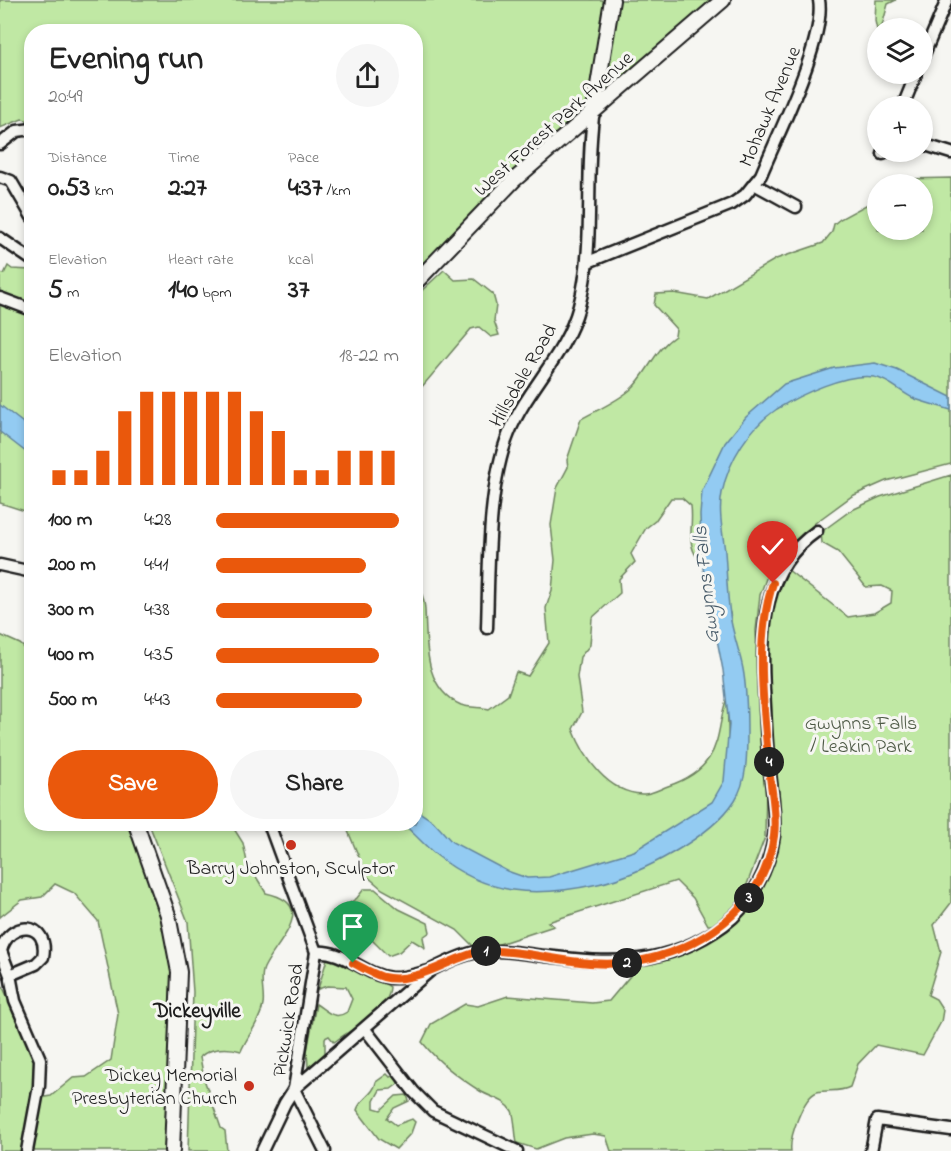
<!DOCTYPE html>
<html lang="en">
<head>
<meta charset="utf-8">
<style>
	:root { --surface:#fff; --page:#f6f6f6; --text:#222; --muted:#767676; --accent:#ea580c }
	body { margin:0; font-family:"Indie Flower",sans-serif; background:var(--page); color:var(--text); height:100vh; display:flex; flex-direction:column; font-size:22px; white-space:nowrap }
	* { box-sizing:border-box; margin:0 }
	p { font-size:20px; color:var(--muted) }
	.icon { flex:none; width:33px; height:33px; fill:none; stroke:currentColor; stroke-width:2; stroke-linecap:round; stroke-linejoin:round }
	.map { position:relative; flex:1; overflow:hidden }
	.side { position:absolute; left:24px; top:24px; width:399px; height:807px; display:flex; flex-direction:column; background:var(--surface); border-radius:24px; box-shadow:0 3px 9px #0003 }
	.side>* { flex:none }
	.controls { position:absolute; left:867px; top:18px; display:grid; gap:12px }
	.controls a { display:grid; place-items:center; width:66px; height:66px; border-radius:50%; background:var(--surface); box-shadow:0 3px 9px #0003; font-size:30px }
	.pin { position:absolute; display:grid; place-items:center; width:51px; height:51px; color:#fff; margin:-62px -26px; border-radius:50% 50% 50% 0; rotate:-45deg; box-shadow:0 0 6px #0007 }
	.pin .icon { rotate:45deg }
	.km { position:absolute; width:30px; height:30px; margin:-15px; border-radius:50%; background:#222; color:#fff; font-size:16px; line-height:30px; text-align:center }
	.round { display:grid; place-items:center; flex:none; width:63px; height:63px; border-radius:32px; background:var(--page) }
	.headline { display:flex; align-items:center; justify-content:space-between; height:102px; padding:0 24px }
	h1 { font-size:33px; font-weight:800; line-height:45px }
	.figures { display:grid; grid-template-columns:repeat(3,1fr); gap:9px; height:102px; padding:6px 24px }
	.figures div { display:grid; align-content:center }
	.figures b { font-size:26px; font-weight:800 }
	.figures small { font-size:16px; font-weight:400 }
	.figures p { font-size:16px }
	.chart { height:168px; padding:12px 24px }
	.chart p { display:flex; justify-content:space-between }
	.chart svg { width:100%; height:108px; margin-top:6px; stroke:var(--accent); stroke-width:6 }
	.cta { display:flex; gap:12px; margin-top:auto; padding:12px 24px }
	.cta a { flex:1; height:69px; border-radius:36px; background:var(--accent); color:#fff; font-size:24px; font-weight:800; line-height:69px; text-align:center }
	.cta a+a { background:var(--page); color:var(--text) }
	ul { padding:0 24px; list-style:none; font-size:20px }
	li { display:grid; grid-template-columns:96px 72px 1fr; align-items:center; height:45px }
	li i { height:15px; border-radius:8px; background:var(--accent) }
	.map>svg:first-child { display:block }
	.green { fill:#c0e8a4; stroke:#6e8260; stroke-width:1.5; fill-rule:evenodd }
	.water { fill:#93cbf2; stroke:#63859c; stroke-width:1.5 }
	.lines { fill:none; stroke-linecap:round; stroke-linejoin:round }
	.minor-casing { stroke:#1c1c1c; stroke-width:15 }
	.major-casing { stroke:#1c1c1c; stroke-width:18 }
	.minor { stroke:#f6f6f2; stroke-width:10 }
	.major { stroke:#f6f6f2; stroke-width:14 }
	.route-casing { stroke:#fff; stroke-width:12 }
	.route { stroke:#ea580c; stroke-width:8 }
	.poi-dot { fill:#c8321e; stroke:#f6f6f2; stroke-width:2 }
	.labels { text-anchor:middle; stroke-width:6; stroke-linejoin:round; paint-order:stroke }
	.street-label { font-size:20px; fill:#1c1c1c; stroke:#f6f6f2 }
	.park-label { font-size:20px; fill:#4d5945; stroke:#f6f6f2 }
	.poi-label { font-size:20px; fill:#1c1c1c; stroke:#f6f6f2 }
	.water-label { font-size:21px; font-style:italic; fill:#465967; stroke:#f6f6f2 }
	.neighbourhood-label { font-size:21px; font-weight:bold; fill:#1c1c1c; stroke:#f6f6f2 }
</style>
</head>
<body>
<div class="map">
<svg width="951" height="1151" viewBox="0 0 951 1151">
	<rect width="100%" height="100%" fill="#f6f6f2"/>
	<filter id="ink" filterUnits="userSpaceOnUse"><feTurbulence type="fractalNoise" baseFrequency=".0167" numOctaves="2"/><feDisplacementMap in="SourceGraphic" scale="12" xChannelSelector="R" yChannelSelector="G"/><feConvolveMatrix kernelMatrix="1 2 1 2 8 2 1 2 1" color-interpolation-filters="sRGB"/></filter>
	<g filter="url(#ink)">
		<g class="green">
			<polygon points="0,0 712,0 514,170 416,272 416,32 32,32 31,121 22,119 0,128"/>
			<polygon points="876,0 896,0 888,4 882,26 877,30 875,21"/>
			<path d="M 951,178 L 951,464 L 886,481 L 852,496 L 815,523 L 777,559 L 768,573 L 760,595 L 756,630 L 761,741 L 766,781 L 765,837 L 741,900 L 713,925 L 708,925 L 693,898 L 676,881 L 548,922 L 554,926 L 496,945 L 473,946 L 457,930 L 382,889 L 367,876 L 345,824 L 416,824 L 416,574 C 418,586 425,598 425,610 C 427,643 423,688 461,705 C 469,708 480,707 489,709 L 508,695 L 516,672 L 528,676 L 549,643 L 546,608 L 552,590 L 555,560 L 551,525 L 557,488 L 568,467 L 567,460 L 581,419 C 597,410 616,402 630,390 C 648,374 654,350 675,336 L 676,329 L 654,305 L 656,294 L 674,293 L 708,299 L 776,259 L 823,243 L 832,232 L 834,224 L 840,219 L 877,199 L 878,230 L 922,230 L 922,184 L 895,184 L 903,179 ZM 671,498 L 682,498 L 691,506 C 694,528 684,546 702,563 L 700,543 L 730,613 L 731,620 L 729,755 L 727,698 C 719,718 721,740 709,758 C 700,772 683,781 668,786 C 660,789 650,795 642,794 C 608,793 584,758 573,729 L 582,712 L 577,677 L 580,657 L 590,645 L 592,618 L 620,593 L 619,579 L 635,562 L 631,554 L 646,528 L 655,521 Z"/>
			<polygon points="8,266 12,269 31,270 31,305 0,293 0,273 4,274"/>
			<polygon points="444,270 455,280 474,279 493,294 496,305 494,321 499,335 491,337 479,327 471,329 420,389 416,407 416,296"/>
			<polygon points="0,303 31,313 31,513 0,503"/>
			<path d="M 951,475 L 951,903 L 934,925 L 941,952 L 928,995 L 936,999 L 943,1010 L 941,1022 L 923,1055 L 876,1045 L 858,1064 L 850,1087 C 839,1093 828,1089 817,1092 C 803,1097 789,1138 791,1151 L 611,1151 L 606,1136 L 593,1134 L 564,1138 L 536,1149 L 517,1143 C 515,1134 515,1117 512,1111 C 505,1099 491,1098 480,1091 C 458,1077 439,1063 422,1042 L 431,1024 L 465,1004 L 478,1006 L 508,996 L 592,1003 L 609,1001 L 635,970 L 640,968 L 638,965 L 701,944 L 731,926 L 756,896 L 775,854 L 780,825 L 771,739 L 767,625 L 783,566 L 848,617 L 874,613 L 891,603 L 892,591 L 882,586 L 866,587 L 838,552 L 822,543 L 821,532 L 850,511 L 880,497 Z"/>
			<polygon points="0,635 20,644 31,654 32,824 132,824 165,915 175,970 169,1151 29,1151 39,1098 51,1096 73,1078 86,1077 111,1060 118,1014 98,921 74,893 55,884 42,897 22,900 0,917"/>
			<path d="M 149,824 L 174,824 L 184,828 L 191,824 L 231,824 L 243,843 L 247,862 L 266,893 C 321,905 276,942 264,968 C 259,979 265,994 263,1005 C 260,1022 248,1035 241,1051 C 229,1047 210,1047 200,1057 L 204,1079 L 221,1128 L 225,1131 L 227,1151 L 188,1151 L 193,992 L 188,922 Z"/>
			<path d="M 364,889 L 375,889 L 399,909 L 428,923 L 430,932 L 423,937 L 425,948 L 412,940 L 399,952 L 388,956 L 367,935 C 352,937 345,933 339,918 L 341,909 L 357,898 Z"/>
			<path d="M 327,959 C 337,962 385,982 390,987 C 390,1011 354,1027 337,1040 L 334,1042 L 329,1036 L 325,1038 L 325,1056 L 308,1067 L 307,1051 L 316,1004 C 326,1010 334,1021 347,1012 L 352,999 L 346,987 L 327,986 L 318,989 Z"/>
			<polygon points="0,981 37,1061 36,1086 25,1151 0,1151"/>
			<path d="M 387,1074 L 390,1077 L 396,1074 L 398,1084 L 391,1089 L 380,1090 L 374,1101 L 374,1108 L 381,1110 L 396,1096 L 407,1095 L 409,1101 L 394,1108 L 387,1118 L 396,1125 L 412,1119 L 415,1122 L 411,1133 L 396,1149 L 379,1139 L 357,1110 C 360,1098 374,1095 376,1082 Z"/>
		</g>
		<g class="water">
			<path d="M 875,363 L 897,370 L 951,397 L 951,410 C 939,406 925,403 913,398 C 900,392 890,380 874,377 C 846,373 801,394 777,409 C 749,428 729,459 722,493 C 718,511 723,534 725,552 C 727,575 727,599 731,621 C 734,637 740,653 743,669 C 747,690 747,712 747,733 C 747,756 747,781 735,800 C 712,837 639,875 598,884 C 535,898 487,896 435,854 C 424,845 414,833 403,824 L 416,824 L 416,810 L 433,821 L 452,842 L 507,871 L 527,878 L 549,877 L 634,851 L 712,802 L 724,781 L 729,725 L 723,670 L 702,563 L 700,515 L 702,491 L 725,443 L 746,417 L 784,384 L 834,368 Z"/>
			<polygon points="0,405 31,429 31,456 0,432"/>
		</g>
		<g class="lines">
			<g class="minor-casing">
				<g id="minor">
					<polyline points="922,59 947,0"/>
					<polyline points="903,106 916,74"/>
					<polyline points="0,144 17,131 32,129"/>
					<polyline points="922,144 951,153"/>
					<polyline points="883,154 884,152"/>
					<polyline points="0,177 11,181 32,217"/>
					<polyline points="754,184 796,207"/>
					<polyline points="0,238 32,260"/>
					<path d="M 588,262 L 732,204 L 745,195 L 761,175 C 778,134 826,39 819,0"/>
					<polyline points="0,298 32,310"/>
					<polyline points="0,565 32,572"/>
					<path d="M 487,628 C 489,570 487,486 509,433 C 528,387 566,355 579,306 C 596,242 584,175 594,110"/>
					<polyline points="269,824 316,952 294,1089 325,1151"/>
					<path d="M 316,952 C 343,949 364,975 391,978 C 404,979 416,974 429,971"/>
					<path d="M 10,975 L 36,964 L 43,957 C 50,921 9,919 1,951 L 10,975 L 15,1001 L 40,1059 L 39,1086 L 27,1151"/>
					<polyline points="365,1029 414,1092 433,1111 517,1151"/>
					<path d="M 262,1151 L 285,1103 L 294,1089 L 431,970 C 447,962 463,954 482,951 C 503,949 524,954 545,956 C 612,964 666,967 724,925 C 750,906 770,867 774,836 C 776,815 772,793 770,772 C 766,745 766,718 764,690 C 761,630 762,569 817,531"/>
					<polyline points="871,1151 877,1120 951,1130"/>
				</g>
			</g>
			<g class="major-casing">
				<g id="major">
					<polyline points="594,110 612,0"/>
					<polyline points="416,282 514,180 723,0"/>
					<polyline points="136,824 168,915 179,972 172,1151"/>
				</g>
			</g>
			<use href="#minor" class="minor"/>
			<use href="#major" class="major"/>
		</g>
	</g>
	<g class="lines" filter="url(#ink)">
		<g class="route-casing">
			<path id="route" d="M 353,963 C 363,968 373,974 383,977 C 418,985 450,957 482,951 C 532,949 582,970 631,962 C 699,952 764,908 774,836 C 777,814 771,790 769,768 C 764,708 754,641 773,583"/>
		</g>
		<use href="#route" class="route"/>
	</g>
	<g class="poi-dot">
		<circle cx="291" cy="845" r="6"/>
		<circle cx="249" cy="1086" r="6"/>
	</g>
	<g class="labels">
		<g class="street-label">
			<text transform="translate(769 106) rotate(-67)" y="7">Mohawk Avenue</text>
			<text transform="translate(553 123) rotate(-42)" y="7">West Forest Park Avenue</text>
			<text transform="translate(522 375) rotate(-60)" y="7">Hillsdale Road</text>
			<text transform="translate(287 1020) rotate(-81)" y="7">Pickwick Road</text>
		</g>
		<g class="park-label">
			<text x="861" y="729">Gwynns Falls<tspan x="861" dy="23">/ Leakin Park</tspan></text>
		</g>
		<g class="poi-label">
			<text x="291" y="874">Barry Johnston, Sculptor</text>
			<text x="237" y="1081" text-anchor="end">Dickey Memorial<tspan x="237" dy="23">Presbyterian Church</tspan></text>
		</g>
		<g class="water-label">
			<text transform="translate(705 585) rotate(-96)" y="7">Gwynns Falls</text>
		</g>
		<g class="neighbourhood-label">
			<text x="197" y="1017">Dickeyville</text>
		</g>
	</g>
</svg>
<div class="controls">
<a><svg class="icon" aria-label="layers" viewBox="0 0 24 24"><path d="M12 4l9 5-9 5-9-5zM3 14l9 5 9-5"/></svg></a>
<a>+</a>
<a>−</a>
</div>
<div class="pin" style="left:353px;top:963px;background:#1e9e55"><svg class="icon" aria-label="arrive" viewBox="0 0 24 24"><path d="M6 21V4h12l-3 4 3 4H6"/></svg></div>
<div class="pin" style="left:773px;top:583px;background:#d93025"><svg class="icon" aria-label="check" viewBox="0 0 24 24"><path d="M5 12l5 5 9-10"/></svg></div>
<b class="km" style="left:486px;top:951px">1</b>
<b class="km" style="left:627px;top:963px">2</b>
<b class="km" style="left:749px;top:898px">3</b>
<b class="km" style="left:769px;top:762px">4</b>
<section class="side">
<div class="headline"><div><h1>Evening run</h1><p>20:49</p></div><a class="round"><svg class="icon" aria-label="share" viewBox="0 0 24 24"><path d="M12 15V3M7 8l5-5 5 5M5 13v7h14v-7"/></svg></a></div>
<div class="figures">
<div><p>Distance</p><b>0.53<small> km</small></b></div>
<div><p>Time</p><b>2:27</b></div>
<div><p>Pace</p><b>4:37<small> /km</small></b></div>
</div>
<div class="figures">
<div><p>Elevation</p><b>5<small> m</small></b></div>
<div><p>Heart rate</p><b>140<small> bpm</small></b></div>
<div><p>kcal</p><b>37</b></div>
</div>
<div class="chart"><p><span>Elevation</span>18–22 m</p>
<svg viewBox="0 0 160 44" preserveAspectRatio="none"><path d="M5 44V38M15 44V38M25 44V30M35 44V14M45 44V6M55 44V6M65 44V6M75 44V6M85 44V6M95 44V14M105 44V22M115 44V38M125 44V38M135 44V30M145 44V30M155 44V30"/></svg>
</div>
<ul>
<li><b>100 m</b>4:28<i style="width:100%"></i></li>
<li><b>200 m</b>4:41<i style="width:82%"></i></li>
<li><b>300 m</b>4:38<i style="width:85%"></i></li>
<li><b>400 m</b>4:35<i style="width:89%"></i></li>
<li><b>500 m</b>4:43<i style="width:80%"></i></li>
</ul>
<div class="cta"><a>Save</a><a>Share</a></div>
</section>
</div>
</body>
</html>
